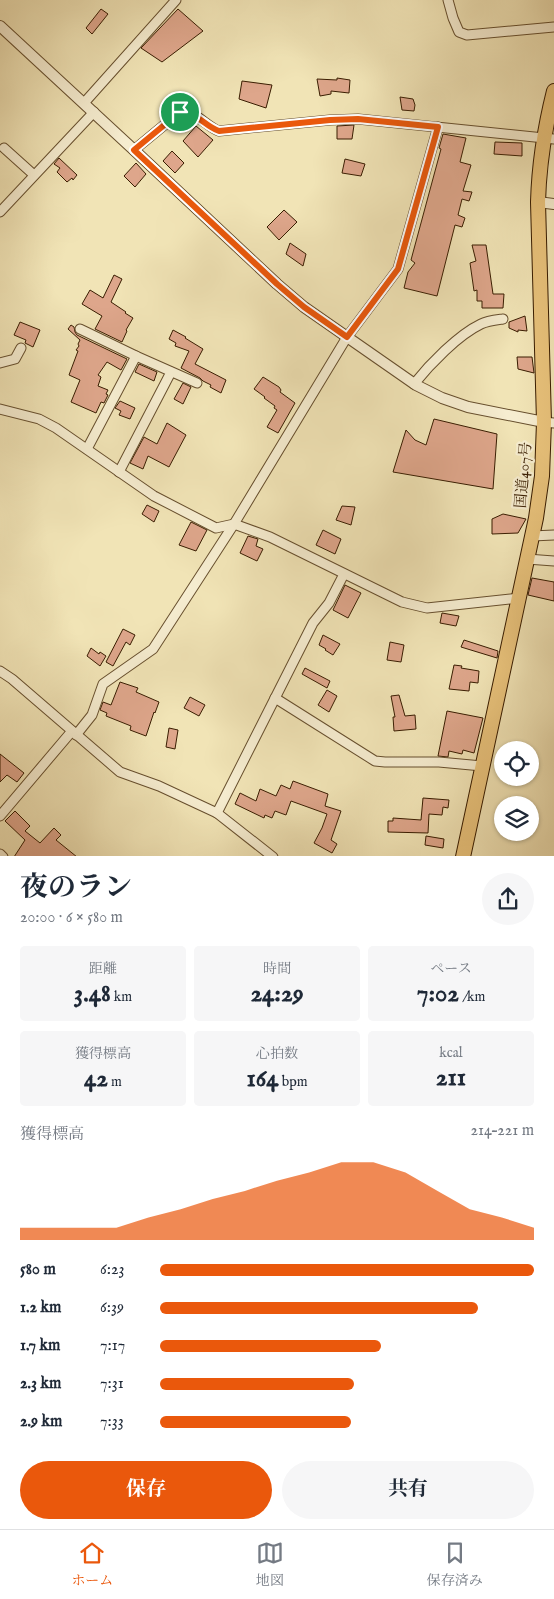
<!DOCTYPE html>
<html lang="ja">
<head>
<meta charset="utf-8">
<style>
	:root { --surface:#fff; --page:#f6f6f7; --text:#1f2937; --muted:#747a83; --line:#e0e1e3; --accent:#ea580c }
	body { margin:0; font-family:"IM FELL English","Noto Serif JP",serif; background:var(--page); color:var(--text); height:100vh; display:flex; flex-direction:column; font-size:19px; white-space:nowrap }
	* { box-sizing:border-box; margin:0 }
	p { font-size:16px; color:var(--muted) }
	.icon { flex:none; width:28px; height:28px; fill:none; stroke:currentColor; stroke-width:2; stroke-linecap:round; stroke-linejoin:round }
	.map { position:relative; height:856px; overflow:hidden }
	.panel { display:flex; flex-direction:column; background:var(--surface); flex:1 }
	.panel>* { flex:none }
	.fabs { position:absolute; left:494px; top:741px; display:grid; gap:10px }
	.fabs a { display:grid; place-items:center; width:45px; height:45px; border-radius:50%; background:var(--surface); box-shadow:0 1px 4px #0004; font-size:25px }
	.pin { position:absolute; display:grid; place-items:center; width:42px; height:42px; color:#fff; margin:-21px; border:2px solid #fff; border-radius:50%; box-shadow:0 1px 5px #0007 }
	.round { display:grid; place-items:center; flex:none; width:52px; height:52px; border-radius:26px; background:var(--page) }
	.headline { display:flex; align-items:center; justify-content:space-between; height:85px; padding:0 20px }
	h1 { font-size:28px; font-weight:700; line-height:38px }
	.metrics { display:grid; grid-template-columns:repeat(3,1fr); gap:8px; height:85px; padding:5px 20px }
	.metrics div { display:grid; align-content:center; border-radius:5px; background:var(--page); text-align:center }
	.metrics b { font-size:25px; font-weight:700 }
	.metrics small { font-size:14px; font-weight:400 }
	.metrics p { font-size:14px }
	.chart { height:140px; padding:10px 20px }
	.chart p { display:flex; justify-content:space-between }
	.chart svg { width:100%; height:90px; margin-top:5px; fill:var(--accent); opacity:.7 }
	.cta { display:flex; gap:10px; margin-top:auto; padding:10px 20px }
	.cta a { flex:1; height:58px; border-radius:30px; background:var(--accent); color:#fff; font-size:20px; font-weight:700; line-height:58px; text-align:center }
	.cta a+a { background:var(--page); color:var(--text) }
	ul { padding:0 20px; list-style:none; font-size:16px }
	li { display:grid; grid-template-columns:80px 60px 1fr; align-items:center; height:38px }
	li i { height:12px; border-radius:6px; background:var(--accent) }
	.menu { display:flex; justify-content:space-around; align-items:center; height:70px; border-top:1px solid var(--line); background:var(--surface); font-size:14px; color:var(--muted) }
	.menu a { display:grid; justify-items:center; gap:2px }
	.menu .on { color:var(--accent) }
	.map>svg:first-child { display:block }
	.building { fill:#dea68b; stroke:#391d01 }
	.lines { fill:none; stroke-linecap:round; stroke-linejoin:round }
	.minor-casing { stroke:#674f2e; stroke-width:11 }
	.tertiary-casing { stroke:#674f2e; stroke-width:12 }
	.trunk-casing { stroke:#391d01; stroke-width:16 }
	.minor { stroke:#f6edd0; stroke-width:9 }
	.tertiary { stroke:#f6edd0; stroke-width:10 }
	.trunk { stroke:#e8c27b; stroke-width:14 }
	.route-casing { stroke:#fff; stroke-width:10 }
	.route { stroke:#ea580c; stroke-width:6 }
	.labels { text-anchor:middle; stroke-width:4.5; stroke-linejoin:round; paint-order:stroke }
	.street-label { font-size:15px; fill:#391d01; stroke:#f6edd0 }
</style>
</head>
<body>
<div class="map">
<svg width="554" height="857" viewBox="0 0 554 857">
	<rect width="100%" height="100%" fill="#f1e4b6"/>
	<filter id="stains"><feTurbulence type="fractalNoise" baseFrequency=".004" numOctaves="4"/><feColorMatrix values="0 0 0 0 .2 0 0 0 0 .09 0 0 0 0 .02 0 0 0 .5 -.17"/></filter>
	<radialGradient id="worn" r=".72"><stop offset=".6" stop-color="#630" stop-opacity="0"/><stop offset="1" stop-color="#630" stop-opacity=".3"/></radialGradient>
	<g class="building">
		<polygon points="101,9 108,14 92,34 86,28"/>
		<polygon points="178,9 203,31 162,62 141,48"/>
		<polygon points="337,78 350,80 349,93 331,91 331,94 320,96 317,79 337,80"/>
		<polygon points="242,81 272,85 266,108 239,99"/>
		<polygon points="400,97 413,99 415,105 414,111 402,110"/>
		<polygon points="354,125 352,139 337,139 337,126"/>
		<polygon points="196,126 213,140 198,157 183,141"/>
		<polygon points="443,134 466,138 460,162 471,165 463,191 472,192 469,201 462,199 458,215 465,218 462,227 455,225 437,296 404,288 408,272 415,263 411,260 441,149 439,148"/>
		<polygon points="495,142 522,143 522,156 494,154"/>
		<polygon points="172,151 184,163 175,173 163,161"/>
		<polygon points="59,158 77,175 73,180 72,178 67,182 57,172 60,168 54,164"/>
		<polygon points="345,159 365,164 361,176 342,173"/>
		<polygon points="136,163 146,174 135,187 124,176"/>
		<polygon points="284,210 297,222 279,240 267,227"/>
		<polygon points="290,243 306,254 303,266 286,254"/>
		<polygon points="472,245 486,245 493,294 504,294 503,308 482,308 482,301 477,301 477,290 474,291 470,263 476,261"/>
		<polygon points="114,275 122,279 111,302 126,312 125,313 133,318 126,330 127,331 122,342 95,329 102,316 82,304 90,290 103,298"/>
		<polygon points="525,316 527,331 518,330 518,332 509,328 509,322"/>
		<polygon points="20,322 40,330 33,347 25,343 26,340 14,335"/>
		<polygon points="71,325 74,327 75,332 77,335 127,359 121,370 107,362 98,375 101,377 98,386 108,390 106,394 108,395 104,403 101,402 96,413 71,402 80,380 69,375 78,351 76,350 79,346 78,344 80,340 68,329"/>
		<polygon points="173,330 186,337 185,338 203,349 195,364 197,365 226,380 221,393 210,387 211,385 203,381 200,378 181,368 189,351 175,346 176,343 169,339"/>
		<polygon points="517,357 532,357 534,373 518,369"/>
		<polygon points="139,364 157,372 154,381 135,372"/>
		<polygon points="263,377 279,387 281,390 280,392 295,403 278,433 267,427 277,410 274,408 275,406 264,398 265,397 254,389"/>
		<polygon points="183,383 191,387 183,404 174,399"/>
		<polygon points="120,401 135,408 130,419 119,415 121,411 115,408"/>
		<polygon points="434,419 497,434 493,489 393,472 406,430 415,440 426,445"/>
		<polygon points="167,423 186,435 169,467 148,456 143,469 130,463 144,437 157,444"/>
		<polygon points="147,505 159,511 154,522 142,514"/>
		<polygon points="342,506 355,507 351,525 336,520"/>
		<polygon points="503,514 526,519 518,533 492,534 492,519"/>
		<polygon points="191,522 207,530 196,551 179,545"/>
		<polygon points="323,530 341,539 335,554 316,545"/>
		<polygon points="248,536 258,539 256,546 263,549 257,561 240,553"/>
		<polygon points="532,578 554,582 554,601 528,595"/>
		<polygon points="345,585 361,593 348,618 333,610"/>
		<polygon points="442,613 459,616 456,626 440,623"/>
		<polygon points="123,629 135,635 130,645 126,642 113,666 106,662"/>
		<polygon points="323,635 340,644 333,655 325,650 326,649 319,645"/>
		<polygon points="464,640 498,651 497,658 461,647"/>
		<polygon points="390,642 404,645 401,662 387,660"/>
		<polygon points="91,648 99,654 100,652 106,656 100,666 87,656"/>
		<polygon points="454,665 462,666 461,668 479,671 478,683 470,682 469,691 449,689"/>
		<polygon points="305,668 330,681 327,688 302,674"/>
		<polygon points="120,682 138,688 136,692 159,702 155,713 154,712 146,736 130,730 131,726 106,716 107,713 100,710 103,702 111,705"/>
		<polygon points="327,690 337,696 329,712 318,705"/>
		<polygon points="399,695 405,716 415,715 416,729 394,731 393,717 395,717 391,696"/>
		<polygon points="190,697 205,705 199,716 184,708"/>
		<polygon points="447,711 483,718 474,753 463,750 462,754 449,751 448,757 438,756"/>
		<polygon points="169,728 178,730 175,749 166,747"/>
		<polygon points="0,754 24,773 17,782 7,775 0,782"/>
		<polygon points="293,781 328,794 325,806 341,811 331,840 337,844 332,853 314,843 322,828 327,814 291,801 286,815 275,811 272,818 265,815 264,818 235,804 240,793 256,801 260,789 276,796 281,785 290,789"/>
		<polygon points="423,798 449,800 448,808 443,807 442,815 429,814 428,833 388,832 388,821 393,821 393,818 421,820"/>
		<polygon points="15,811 30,826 25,831 40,843 54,828 61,835 56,840 77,857 14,857 25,840 5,821"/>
		<polygon points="426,836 444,839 443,848 425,845"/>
	</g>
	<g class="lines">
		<g class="minor-casing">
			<g id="minor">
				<polyline points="448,0 453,18 459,32 467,35 554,27"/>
				<polyline points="84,103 176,0"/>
				<polyline points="4,148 34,175"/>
				<path d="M 134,150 L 180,112 C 194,109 207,127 219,131 L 330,120 L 358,119 L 554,139"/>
				<polyline points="0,212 94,112"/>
				<polyline points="80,329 136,356 197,383"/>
				<polyline points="0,363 15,359 21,348"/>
				<path d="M 414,384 C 430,364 458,335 481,324 C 487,321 496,320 503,319"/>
				<polyline points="0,409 39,419 56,428 154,496 216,528 234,524 270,537 402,602 427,608 519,598"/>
				<polyline points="544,422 554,423"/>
				<polyline points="87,449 136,356"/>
				<polyline points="119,472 171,372"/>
				<polyline points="532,536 554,535"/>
				<polyline points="527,559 554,561"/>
				<polyline points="0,671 12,679 120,772 159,786 217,813 273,857"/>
				<polyline points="275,698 375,761 385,762 439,762 482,766"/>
				<polyline points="76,735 92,715 103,684 153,649 234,524 347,337 398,269 438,127"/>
				<polyline points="217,813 313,623 329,603 344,574"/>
				<polyline points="0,816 72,731"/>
				<polyline points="0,854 3,857"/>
			</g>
		</g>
		<g class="tertiary-casing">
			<g id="tertiary">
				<polyline points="0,26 134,150 277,284 304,307 416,385 442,398 468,407 544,422"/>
				<polyline points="538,202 554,204"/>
			</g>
		</g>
		<g class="trunk-casing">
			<path id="trunk" d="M 463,857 L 536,518 L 542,476 L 544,422 L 538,202 C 539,165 545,127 554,91"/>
		</g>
		<use href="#minor" class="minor"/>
		<use href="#tertiary" class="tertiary"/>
		<use href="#trunk" class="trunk"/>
	</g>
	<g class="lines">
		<g class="route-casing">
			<path id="route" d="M 184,111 C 197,114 207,127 219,131 L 330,120 L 358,119 L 438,127 L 398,269 L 347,337 L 304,307 L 277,284 L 134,150 L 180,112 Z"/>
		</g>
		<use href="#route" class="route"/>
	</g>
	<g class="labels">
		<g class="street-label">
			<text transform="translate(523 475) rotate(-85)" y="5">国道407号</text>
		</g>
	</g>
	<rect width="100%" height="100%" filter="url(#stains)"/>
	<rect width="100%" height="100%" fill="url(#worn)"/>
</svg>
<div class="fabs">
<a><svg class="icon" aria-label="locate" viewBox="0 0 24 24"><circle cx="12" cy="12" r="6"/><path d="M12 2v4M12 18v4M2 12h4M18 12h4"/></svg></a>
<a><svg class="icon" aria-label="layers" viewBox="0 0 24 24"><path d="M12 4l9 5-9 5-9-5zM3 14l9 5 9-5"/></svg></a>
</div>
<div class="pin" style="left:180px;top:112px;background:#1e9e55"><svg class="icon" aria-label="arrive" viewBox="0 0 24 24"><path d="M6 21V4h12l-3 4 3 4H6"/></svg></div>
</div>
<section class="panel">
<div class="headline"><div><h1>夜のラン</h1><p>20:00 · 6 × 580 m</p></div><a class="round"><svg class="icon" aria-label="share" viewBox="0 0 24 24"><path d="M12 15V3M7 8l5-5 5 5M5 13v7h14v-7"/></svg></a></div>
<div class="metrics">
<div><p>距離</p><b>3.48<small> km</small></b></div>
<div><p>時間</p><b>24:29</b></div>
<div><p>ペース</p><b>7:02<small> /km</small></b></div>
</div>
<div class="metrics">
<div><p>獲得標高</p><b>42<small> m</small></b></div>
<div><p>心拍数</p><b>164<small> bpm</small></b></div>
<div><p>kcal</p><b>211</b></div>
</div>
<div class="chart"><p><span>獲得標高</span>214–221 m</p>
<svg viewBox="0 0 160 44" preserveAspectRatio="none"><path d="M0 44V38L10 38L20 38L30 38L40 33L50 29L60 24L70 20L80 15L90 11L100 6L110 6L120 11L130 20L140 29L150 33L160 38V44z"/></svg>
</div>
<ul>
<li><b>580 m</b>6:23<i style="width:100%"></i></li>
<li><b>1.2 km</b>6:39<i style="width:85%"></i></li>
<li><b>1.7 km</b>7:17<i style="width:59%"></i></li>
<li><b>2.3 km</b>7:31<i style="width:52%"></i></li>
<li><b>2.9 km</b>7:33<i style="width:51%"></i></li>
</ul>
<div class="cta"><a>保存</a><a>共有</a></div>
</section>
<nav class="menu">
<a class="on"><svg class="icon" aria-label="home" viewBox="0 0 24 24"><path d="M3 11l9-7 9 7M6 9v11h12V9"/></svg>ホーム</a>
<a><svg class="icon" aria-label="map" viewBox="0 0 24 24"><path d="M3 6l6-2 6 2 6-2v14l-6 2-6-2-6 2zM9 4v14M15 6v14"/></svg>地図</a>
<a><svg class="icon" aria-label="saved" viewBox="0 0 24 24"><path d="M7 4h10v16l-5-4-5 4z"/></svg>保存済み</a>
</nav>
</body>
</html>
